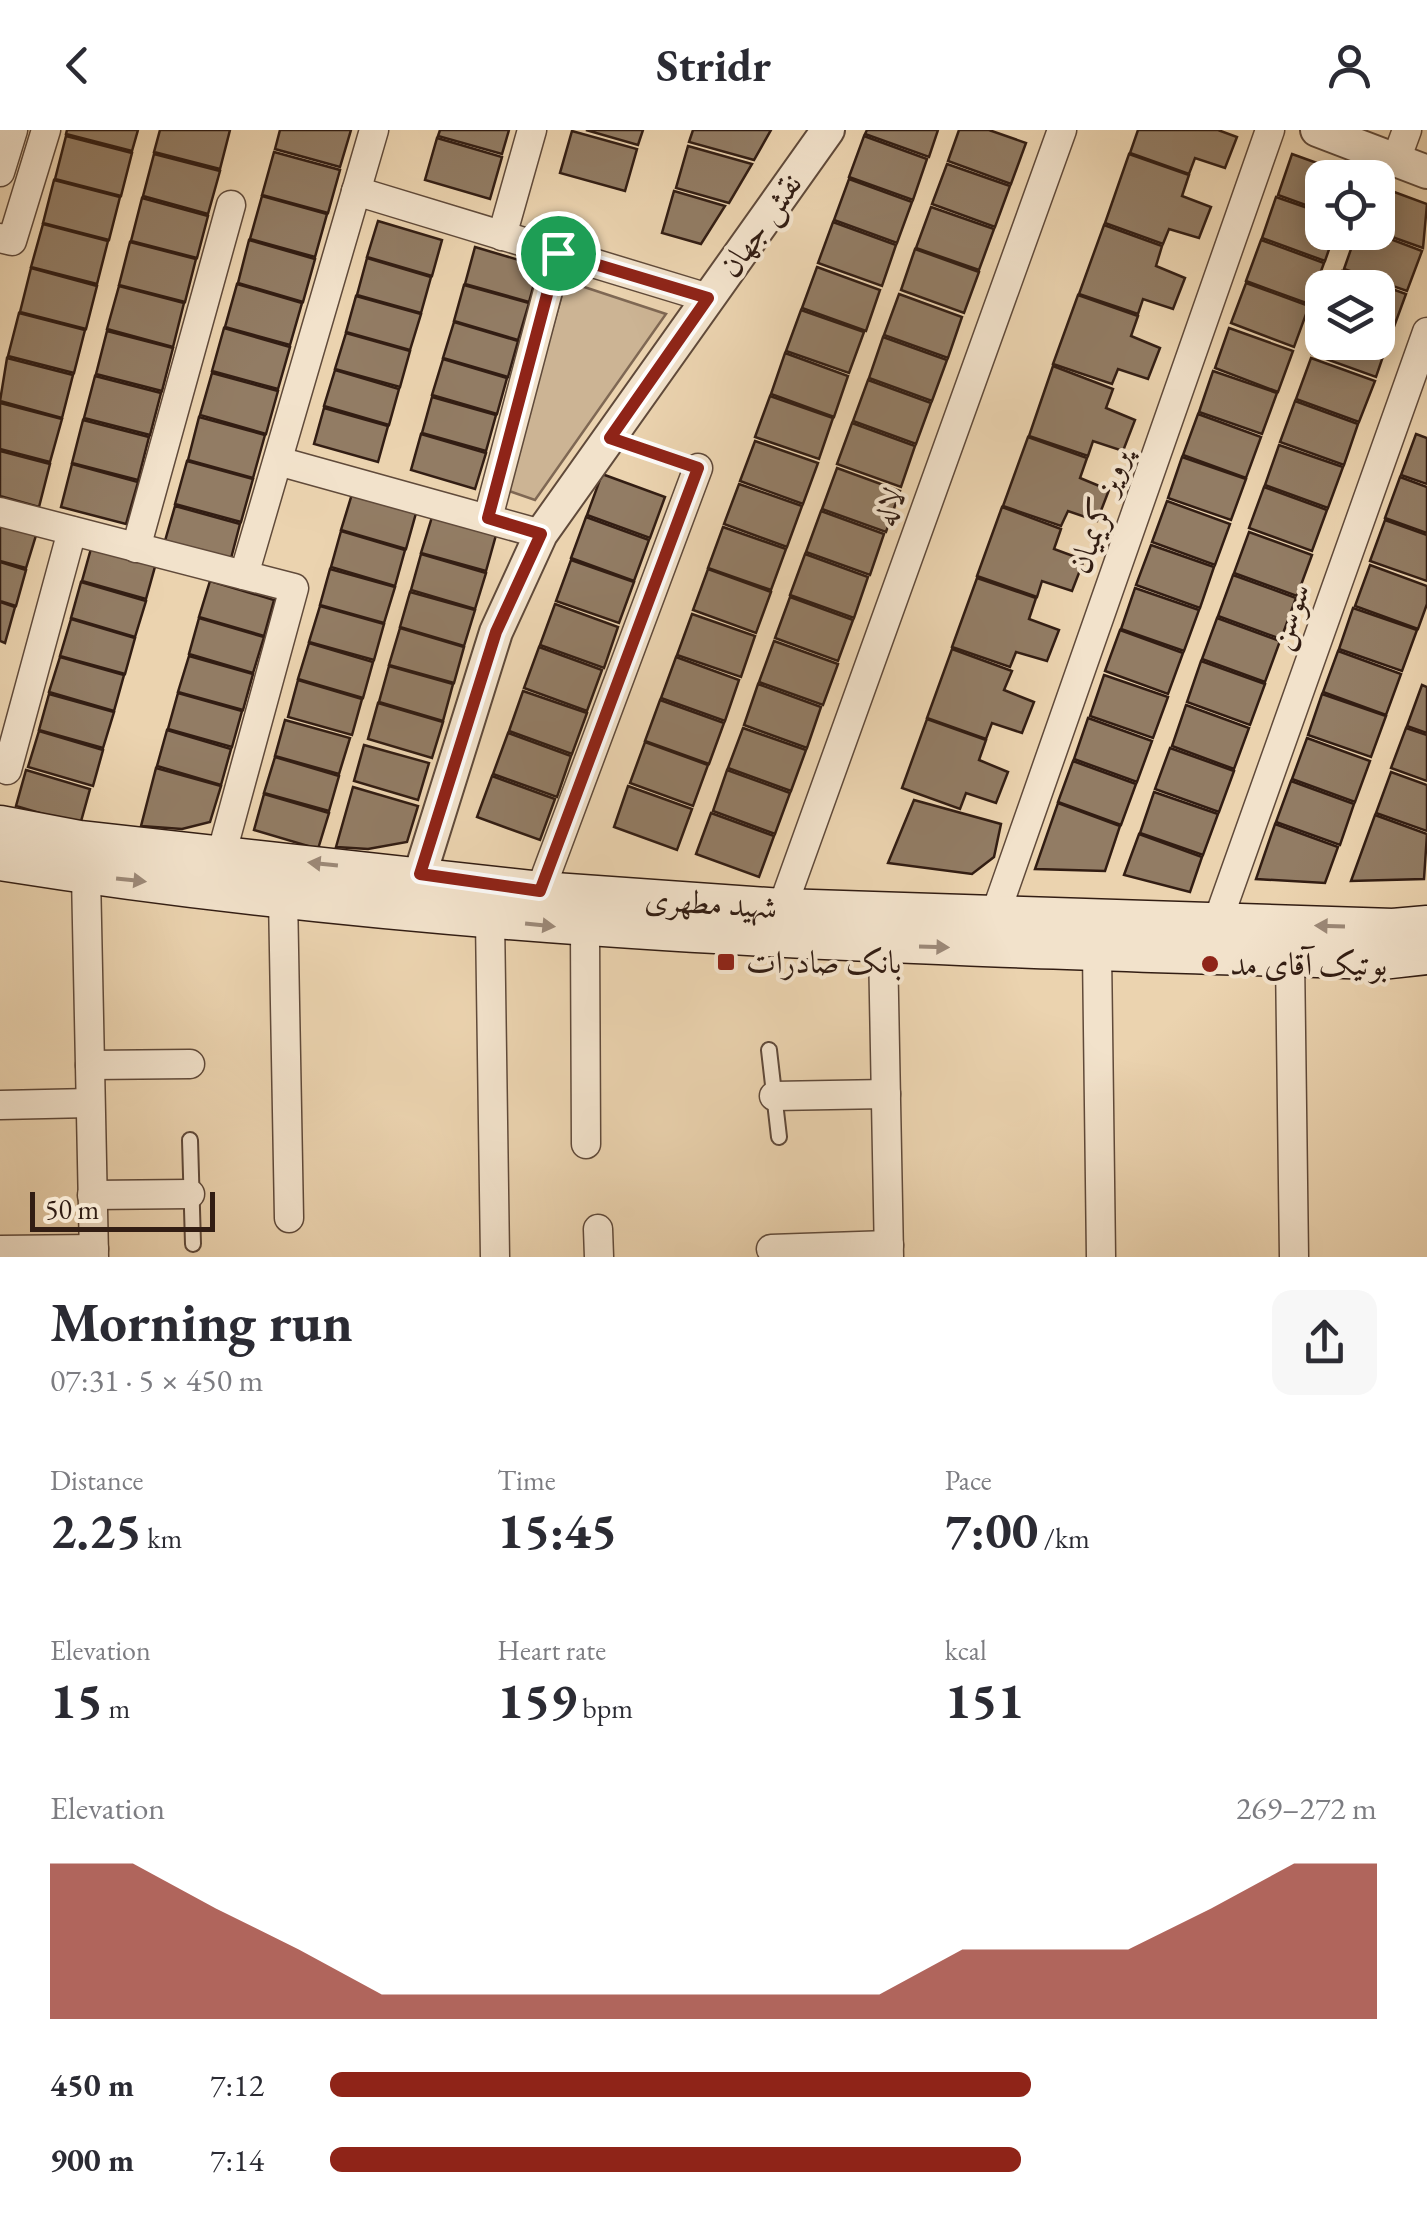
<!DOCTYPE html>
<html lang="en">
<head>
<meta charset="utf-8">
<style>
	:root { --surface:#fff; --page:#f7f7f7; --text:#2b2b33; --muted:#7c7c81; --accent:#8f2418 }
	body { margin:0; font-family:"EB Garamond",Amiri,serif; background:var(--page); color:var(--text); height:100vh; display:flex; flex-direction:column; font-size:38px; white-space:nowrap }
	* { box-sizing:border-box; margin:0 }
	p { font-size:32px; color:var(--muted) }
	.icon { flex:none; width:55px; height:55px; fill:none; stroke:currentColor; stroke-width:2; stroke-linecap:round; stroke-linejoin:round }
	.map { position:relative; height:1127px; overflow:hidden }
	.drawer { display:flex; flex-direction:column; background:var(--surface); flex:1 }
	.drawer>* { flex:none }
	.tools { position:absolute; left:1305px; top:30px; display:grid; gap:20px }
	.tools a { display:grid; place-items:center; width:90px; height:90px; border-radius:20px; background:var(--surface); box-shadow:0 5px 25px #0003; font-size:50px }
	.scale { position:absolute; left:30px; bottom:25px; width:185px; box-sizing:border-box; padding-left:10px; border:5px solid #321d13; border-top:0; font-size:28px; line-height:35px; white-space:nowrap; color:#321d13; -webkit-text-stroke:8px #f2e2cb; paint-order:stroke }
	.pin { position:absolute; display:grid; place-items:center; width:85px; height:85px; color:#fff; margin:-42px; border:5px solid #fff; border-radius:50%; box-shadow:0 2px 10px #0007 }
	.round { display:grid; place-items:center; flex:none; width:105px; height:105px; border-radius:20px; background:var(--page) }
	.headline { display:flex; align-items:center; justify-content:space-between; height:170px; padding:0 50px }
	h1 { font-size:55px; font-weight:700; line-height:75px }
	.figures { display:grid; grid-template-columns:repeat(3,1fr); gap:15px; height:170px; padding:10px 50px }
	.figures div { display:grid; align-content:center }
	.figures b { font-size:50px; font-weight:700 }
	.figures small { font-size:28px; font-weight:400 }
	.figures p { font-size:28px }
	.chart { height:280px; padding:20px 50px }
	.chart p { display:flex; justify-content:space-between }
	.chart svg { width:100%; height:180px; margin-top:10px; fill:var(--accent); opacity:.7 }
	ul { padding:0 50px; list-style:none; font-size:32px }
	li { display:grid; grid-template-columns:160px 120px 1fr; align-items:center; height:75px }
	li i { height:25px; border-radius:12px; background:var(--accent) }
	header { display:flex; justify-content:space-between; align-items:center; height:130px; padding:0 50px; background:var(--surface); font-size:45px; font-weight:700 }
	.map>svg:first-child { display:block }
	.green { fill:#ccb494; stroke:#7f6854; stroke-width:2.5 }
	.building { fill:#927c64; stroke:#321d13; stroke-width:2.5 }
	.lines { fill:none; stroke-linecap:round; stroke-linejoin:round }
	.service-casing { stroke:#604a3a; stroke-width:18 }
	.minor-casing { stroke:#604a3a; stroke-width:31 }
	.tertiary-casing { stroke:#604a3a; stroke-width:36 }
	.secondary-casing { stroke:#321d13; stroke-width:41 }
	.path { stroke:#321d13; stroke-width:5; stroke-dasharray:2.5 5; stroke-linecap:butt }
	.service { stroke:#f2e2cb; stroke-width:14 }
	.minor { stroke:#f2e2cb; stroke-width:28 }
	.tertiary { stroke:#f2e2cb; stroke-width:32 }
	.secondary { stroke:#f2e2cb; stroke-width:38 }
	.oneway { fill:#9c8978 }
	.route-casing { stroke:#fff; stroke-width:20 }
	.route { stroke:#8f2418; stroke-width:12 }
	.poi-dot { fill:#8f2418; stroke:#f2e2cb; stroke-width:4 }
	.labels { text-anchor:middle; stroke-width:8; stroke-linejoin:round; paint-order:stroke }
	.street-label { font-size:32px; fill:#321d13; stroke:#f2e2cb }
	.poi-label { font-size:32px; fill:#321d13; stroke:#f2e2cb; text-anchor:start }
</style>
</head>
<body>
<header><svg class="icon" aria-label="back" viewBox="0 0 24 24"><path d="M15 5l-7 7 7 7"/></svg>Stridr<svg class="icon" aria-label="person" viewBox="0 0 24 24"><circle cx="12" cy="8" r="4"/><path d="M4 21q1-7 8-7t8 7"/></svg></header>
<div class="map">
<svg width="1427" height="1127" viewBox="0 0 1427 1127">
	<rect width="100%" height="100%" fill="#ebd3af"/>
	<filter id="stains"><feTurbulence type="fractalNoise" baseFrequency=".002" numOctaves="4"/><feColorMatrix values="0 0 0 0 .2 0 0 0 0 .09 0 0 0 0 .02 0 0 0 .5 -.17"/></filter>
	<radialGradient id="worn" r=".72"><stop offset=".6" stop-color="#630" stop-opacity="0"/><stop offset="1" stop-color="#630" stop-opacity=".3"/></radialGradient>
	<polygon class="green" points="566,151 666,184 535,370 506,360"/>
	<g class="building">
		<polygon points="67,0 138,0 132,21 66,4"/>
		<polygon points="160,0 230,0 220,39 154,22"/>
		<polygon points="280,0 351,0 340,37 275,19"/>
		<polygon points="440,0 509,0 502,24 438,6"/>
		<polygon points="586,0 643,0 638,15"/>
		<polygon points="693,0 771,0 754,30 689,12"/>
		<polygon points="867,0 938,0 929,27 865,4"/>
		<polygon points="959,0 989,0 1026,13 1011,54 948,31"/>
		<polygon points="1138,0 1218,0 1237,7 1225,38 1195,28 1189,44 1130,23"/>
		<polygon points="572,1 637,19 625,61 560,43"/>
		<polygon points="66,6 132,23 121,66 55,49"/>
		<polygon points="864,6 927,29 913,70 849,47"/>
		<polygon points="437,8 502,27 490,69 425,50"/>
		<polygon points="688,16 752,34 729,73 676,58"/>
		<polygon points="274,22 340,40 328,83 262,65"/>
		<polygon points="154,24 220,41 208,84 143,66"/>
		<polygon points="1129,24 1189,45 1182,66 1211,77 1199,108 1169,99 1163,114 1105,93"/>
		<polygon points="1292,24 1356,47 1355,48 1322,48 1322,81 1278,65"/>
		<polygon points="947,34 1010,56 995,97 932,74"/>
		<polygon points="849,49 912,72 897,113 834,90"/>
		<polygon points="54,50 120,67 109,110 43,93"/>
		<polygon points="1378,56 1427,74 1423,118 1378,102"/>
		<polygon points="674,61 725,76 701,114 662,103"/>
		<polygon points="262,66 327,84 315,127 250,109"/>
		<polygon points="1276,67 1322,83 1322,102 1335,102 1325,131 1262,108"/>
		<polygon points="142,68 208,86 197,128 131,111"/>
		<polygon points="931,77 994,99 979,140 916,118"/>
		<polygon points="378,91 442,110 432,146 367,127"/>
		<polygon points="833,92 896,115 882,156 818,133"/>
		<polygon points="43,94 108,111 97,154 31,137"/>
		<polygon points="1104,95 1162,116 1156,136 1185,148 1173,179 1143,169 1138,184 1079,164"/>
		<polygon points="1357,102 1372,102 1422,121 1407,161 1344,139"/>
		<polygon points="249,110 315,129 303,172 238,153"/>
		<polygon points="1261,110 1324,133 1309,174 1246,151"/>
		<polygon points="130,112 196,129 185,172 119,155"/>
		<polygon points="475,117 539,136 529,172 465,154"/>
		<polygon points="915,119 979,142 964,183 901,160"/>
		<polygon points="367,128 431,147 421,183 357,165"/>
		<polygon points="817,137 880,160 866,201 802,178"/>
		<polygon points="31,138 97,156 86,199 20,182"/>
		<polygon points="1342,141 1406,164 1391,205 1378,200 1378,158 1336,158"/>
		<polygon points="1246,153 1309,176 1294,217 1231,193"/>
		<polygon points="237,154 302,173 290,215 225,197"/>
		<polygon points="464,155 529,173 518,210 454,191"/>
		<polygon points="119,156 184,173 173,217 107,199"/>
		<polygon points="899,164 962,187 948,228 884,205"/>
		<polygon points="1078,165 1138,186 1131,206 1160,218 1148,249 1118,239 1112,254 1053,234"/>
		<polygon points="356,166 421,184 410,220 346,202"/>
		<polygon points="801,180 864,202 849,243 786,221"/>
		<polygon points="19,183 85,200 74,243 8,226"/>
		<polygon points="454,192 518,211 508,247 443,228"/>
		<polygon points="1322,196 1322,212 1378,212 1378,201 1390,206 1376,247 1312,224"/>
		<polygon points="224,198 290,217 278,259 212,241"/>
		<polygon points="1229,198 1293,221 1278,262 1215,238"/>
		<polygon points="107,201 173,218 162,261 96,244"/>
		<polygon points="346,203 410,221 400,257 335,239"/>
		<polygon points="883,207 947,230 932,271 869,248"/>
		<polygon points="785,223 848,246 834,287 771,264"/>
		<polygon points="7,228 73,245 62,288 0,271"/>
		<polygon points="1311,228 1375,251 1359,292 1296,269"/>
		<polygon points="443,229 507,248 497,284 432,265"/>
		<polygon points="1053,236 1113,259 1106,278 1135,290 1123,321 1093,311 1088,326 1029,306"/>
		<polygon points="335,240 399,259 389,295 324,276"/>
		<polygon points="1213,241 1277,263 1262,304 1199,282"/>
		<polygon points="212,243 278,261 266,304 200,285"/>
		<polygon points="95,246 161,263 150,305 84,288"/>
		<polygon points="868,250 931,273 916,314 853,291"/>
		<polygon points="770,266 833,288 819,329 755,307"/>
		<polygon points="432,267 496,285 486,321 422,303"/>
		<polygon points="1295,271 1358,294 1344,335 1280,312"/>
		<polygon points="0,273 62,289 50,332 0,319"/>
		<polygon points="324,278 388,296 378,332 314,314"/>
		<polygon points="1198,284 1261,307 1246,348 1183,325"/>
		<polygon points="199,287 265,305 253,348 188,330"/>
		<polygon points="83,290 149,307 138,350 72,333"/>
		<polygon points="852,293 915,316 901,357 837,334"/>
		<polygon points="421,304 486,323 475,359 411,340"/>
		<polygon points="1416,304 1427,308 1427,354 1401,345"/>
		<polygon points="1028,307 1087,328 1080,348 1109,360 1097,391 1068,381 1061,396 1003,376"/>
		<polygon points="755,311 818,333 803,374 740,351"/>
		<polygon points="1279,315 1343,337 1328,378 1265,355"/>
		<polygon points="0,321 50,334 39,377 0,366"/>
		<polygon points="1182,327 1246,349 1231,390 1168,368"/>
		<polygon points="187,331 253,349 241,392 175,374"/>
		<polygon points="72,334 138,352 126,394 61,377"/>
		<polygon points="837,338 900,361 886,402 822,379"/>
		<polygon points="602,344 665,367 650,408 587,385"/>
		<polygon points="1400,347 1427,357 1427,403 1385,388"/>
		<polygon points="739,354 802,376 787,417 724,394"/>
		<polygon points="1264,357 1327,380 1312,421 1249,398"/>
		<polygon points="352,364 416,383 406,419 341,400"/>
		<polygon points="1167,371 1230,394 1215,435 1152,412"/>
		<polygon points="175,376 240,394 229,436 163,418"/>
		<polygon points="1002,377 1061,399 1054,419 1084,430 1072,461 1042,451 1037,467 977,446"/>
		<polygon points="821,381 884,404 870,445 806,422"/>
		<polygon points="432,387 496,405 486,441 421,423"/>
		<polygon points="586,387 649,410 634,451 571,428"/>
		<polygon points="1385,390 1427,405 1427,451 1370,431"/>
		<polygon points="0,392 37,402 26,438 0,431"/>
		<polygon points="723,397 786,419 771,460 708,438"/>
		<polygon points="341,401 405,420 395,456 331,437"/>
		<polygon points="1249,402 1312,425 1297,466 1234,443"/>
		<polygon points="92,415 156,433 146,469 82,451"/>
		<polygon points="1151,415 1214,437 1200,478 1136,455"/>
		<polygon points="421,424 486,443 475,479 411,460"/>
		<polygon points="805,424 868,447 854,488 790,465"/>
		<polygon points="571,430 634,452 619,493 556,471"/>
		<polygon points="0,432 26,440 16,476 0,471"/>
		<polygon points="1370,435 1427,456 1427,474 1418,499 1355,476"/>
		<polygon points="330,439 395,457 384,493 320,475"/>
		<polygon points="708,439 771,462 756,503 693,480"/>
		<polygon points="1233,445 1296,468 1281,509 1218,486"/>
		<polygon points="977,448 1036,468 1029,489 1059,500 1047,531 1016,522 1010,537 952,517"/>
		<polygon points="210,451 274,470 264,506 199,487"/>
		<polygon points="81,452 146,471 135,507 71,488"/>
		<polygon points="1135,458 1199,480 1184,521 1121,499"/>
		<polygon points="410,462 475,480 464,516 400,497"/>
		<polygon points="790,467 853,490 838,531 775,508"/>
		<polygon points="0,472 15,477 5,513 0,511"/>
		<polygon points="555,474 618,497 604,538 540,515"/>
		<polygon points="320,476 384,494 374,530 309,512"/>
		<polygon points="1353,478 1417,500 1402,541 1339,519"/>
		<polygon points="692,484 755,506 741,547 677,525"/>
		<polygon points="199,488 264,507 253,543 189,524"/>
		<polygon points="1217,488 1280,511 1265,552 1202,529"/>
		<polygon points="71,489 135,508 125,544 60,526"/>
		<polygon points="400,498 464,517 454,553 389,535"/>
		<polygon points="1120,500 1183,523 1168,564 1105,541"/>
		<polygon points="774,511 838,534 823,575 759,552"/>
		<polygon points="309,513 373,532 363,568 298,549"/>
		<polygon points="539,517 602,540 587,581 524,558"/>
		<polygon points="952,519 1012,541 1004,560 1034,572 1022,603 992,593 986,609 927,588"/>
		<polygon points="1338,521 1401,544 1386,585 1323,562"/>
		<polygon points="189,526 253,544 243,580 178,562"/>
		<polygon points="60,527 124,545 114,581 49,562"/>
		<polygon points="676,527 739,550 725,591 661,568"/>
		<polygon points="1201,531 1265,554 1250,595 1187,572"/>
		<polygon points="389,536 453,554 443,591 379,572"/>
		<polygon points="1104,545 1168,567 1153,608 1090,586"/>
		<polygon points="298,550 362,569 352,605 288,587"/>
		<polygon points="758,554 821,577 807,618 744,595"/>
		<polygon points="1422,555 1427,557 1427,603 1407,596"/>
		<polygon points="523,561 587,583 572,624 509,601"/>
		<polygon points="178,563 242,581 232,617 168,599"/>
		<polygon points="49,564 114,582 103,618 39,600"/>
		<polygon points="1322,564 1386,586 1371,627 1308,605"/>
		<polygon points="660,570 724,593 709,634 645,611"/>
		<polygon points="378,573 443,592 432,628 368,609"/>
		<polygon points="1186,575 1249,598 1234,639 1172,616"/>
		<polygon points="1088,588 1152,611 1137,652 1074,629"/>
		<polygon points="927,589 986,610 979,630 1008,642 996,673 966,663 960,679 902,658"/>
		<polygon points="285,590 350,608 339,644 275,626"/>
		<polygon points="743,598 806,620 791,661 728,638"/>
		<polygon points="1406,598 1427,605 1427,651 1391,638"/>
		<polygon points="167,600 231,619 221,655 157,636"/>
		<polygon points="39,601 103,620 93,656 28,637"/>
		<polygon points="508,603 571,626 557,667 493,644"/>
		<polygon points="1307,608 1370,631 1355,672 1292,649"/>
		<polygon points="645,612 708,635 693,676 630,653"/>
		<polygon points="364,615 429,633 418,670 354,651"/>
		<polygon points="1170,618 1234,641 1219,682 1155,659"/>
		<polygon points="275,627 339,646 329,681 264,663"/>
		<polygon points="1073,631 1136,654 1121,695 1058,672"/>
		<polygon points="156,638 221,656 210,692 182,699 141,696"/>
		<polygon points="26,640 90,659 80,695 16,676"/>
		<polygon points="727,640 790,663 775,704 713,681"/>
		<polygon points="1391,642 1427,655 1427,701 1376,683"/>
		<polygon points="492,646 555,669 540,710 477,687"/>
		<polygon points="1291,651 1354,674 1340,715 1276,692"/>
		<polygon points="628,656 692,679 677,720 614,697"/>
		<polygon points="353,657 418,676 407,712 368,719 336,717"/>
		<polygon points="1154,662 1218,684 1203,725 1140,703"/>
		<polygon points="264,664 329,683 318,719 254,700"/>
		<polygon points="914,670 1001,694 994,727 972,744 888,733"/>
		<polygon points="1058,673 1120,696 1105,741 1035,739"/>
		<polygon points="711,683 774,706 759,747 696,724"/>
		<polygon points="1375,685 1427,704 1424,749 1351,751"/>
		<polygon points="1275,694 1338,717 1325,753 1256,749"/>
		<polygon points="1139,704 1202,727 1190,762 1124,745"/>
	</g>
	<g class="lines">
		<g class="service-casing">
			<g id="service">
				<polyline points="769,920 779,1007"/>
				<polyline points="190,1010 193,1114"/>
			</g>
		</g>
		<g class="minor-casing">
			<g id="minor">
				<polyline points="1396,30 1407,0"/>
				<polyline points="0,42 13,0"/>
				<polyline points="356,61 708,168"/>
				<polyline points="502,106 532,0"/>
				<polyline points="0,108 12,111 46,0"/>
				<polyline points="278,331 541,404"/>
				<polyline points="0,382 294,458 225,711"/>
				<polyline points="488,388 558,123"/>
				<polyline points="136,418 231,75"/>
				<polyline points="244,445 374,0"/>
				<polyline points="7,640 72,401"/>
				<polyline points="86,745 94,1127"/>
				<polyline points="540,761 698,338"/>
				<polyline points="283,766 289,1088"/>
				<polyline points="782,778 1062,0"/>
				<polyline points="995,785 1270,0"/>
				<polyline points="490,789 495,1127"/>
				<polyline points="1217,793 1427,202"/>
				<polyline points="585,800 586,1014"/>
				<polyline points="883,816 889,1127"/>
				<polyline points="1097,822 1101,1127"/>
				<polyline points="1290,827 1294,1127"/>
				<polyline points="90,935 190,934"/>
				<polyline points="774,966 886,964"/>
				<polyline points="0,975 90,973"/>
				<polyline points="92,1065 190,1064"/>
				<polyline points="598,1099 599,1127"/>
				<polyline points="771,1119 889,1115"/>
				<polyline points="0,1120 94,1119"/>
			</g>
		</g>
		<g class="tertiary-casing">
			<g id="tertiary">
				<polyline points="1317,0 1427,42"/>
				<polyline points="412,770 496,502 541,404 828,0"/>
			</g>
		</g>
		<g class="secondary-casing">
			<g id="secondary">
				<polyline points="0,695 79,710 540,761 782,778 1393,798 1427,795"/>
				<path d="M 0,731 C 458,804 920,816 1382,830 L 1427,825"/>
			</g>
		</g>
		<polyline class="path" points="637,317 674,330"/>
		<use href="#service" class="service"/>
		<use href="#minor" class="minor"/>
		<use href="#tertiary" class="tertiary"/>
		<use href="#secondary" class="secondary"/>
	</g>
	<defs><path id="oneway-solid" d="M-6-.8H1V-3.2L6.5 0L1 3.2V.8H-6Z" transform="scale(2.5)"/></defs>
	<g class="oneway">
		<use href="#oneway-solid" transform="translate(323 734) rotate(-174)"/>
		<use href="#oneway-solid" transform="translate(131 750) rotate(6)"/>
		<use href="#oneway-solid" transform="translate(540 795) rotate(6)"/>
		<use href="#oneway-solid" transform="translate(1330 796) rotate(-178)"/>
		<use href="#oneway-solid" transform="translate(934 817) rotate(2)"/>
	</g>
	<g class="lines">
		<g class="route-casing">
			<polygon id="route" points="558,123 708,168 610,308 698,338 540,761 420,744 496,502 541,404 488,388"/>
		</g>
		<use href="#route" class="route"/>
	</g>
	<g class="poi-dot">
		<rect x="716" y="822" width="20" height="20" rx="5"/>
		<circle cx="1210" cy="834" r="10"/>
	</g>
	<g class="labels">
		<g class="street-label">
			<text transform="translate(760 95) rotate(-55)" y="11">نقش جهان</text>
			<text transform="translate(889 377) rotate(-70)" y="11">لاله</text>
			<text transform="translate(1099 381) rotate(-71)" y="11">پرویز کریمیان</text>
			<text transform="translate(1289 486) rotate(-70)" y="11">سوسن</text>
			<text transform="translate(711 773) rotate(4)" y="11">شهید مطهری</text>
		</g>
		<g class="poi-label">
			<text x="746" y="843">بانک صادرات</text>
			<text x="1230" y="845">بوتیک آقای مد</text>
		</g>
	</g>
	<rect width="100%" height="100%" filter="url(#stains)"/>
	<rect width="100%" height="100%" fill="url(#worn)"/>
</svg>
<div class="tools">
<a><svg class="icon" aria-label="locate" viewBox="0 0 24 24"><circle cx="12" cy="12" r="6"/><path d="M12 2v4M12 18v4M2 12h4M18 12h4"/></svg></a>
<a><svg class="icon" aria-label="layers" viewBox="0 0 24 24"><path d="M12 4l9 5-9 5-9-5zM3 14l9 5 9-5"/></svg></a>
</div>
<div class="scale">50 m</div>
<div class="pin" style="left:558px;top:123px;background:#1e9e55"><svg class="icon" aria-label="arrive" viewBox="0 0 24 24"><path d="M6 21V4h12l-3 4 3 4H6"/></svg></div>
</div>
<section class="drawer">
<div class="headline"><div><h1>Morning run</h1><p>07:31 · 5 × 450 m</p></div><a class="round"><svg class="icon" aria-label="share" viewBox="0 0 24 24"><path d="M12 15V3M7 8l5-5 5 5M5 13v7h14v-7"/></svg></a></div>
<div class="figures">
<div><p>Distance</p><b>2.25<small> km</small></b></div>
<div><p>Time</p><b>15:45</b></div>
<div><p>Pace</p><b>7:00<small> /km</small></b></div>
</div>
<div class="figures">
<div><p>Elevation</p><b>15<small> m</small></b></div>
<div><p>Heart rate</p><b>159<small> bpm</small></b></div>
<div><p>kcal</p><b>151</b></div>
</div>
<div class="chart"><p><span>Elevation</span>269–272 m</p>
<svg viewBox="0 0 160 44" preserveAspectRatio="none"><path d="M0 44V6L10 6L20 17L30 27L40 38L50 38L60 38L70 38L80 38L90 38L100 38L110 27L120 27L130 27L140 17L150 6L160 6V44z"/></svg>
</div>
<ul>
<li><b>450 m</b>7:12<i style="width:67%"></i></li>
<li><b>900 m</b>7:14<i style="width:66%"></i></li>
</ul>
</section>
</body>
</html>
